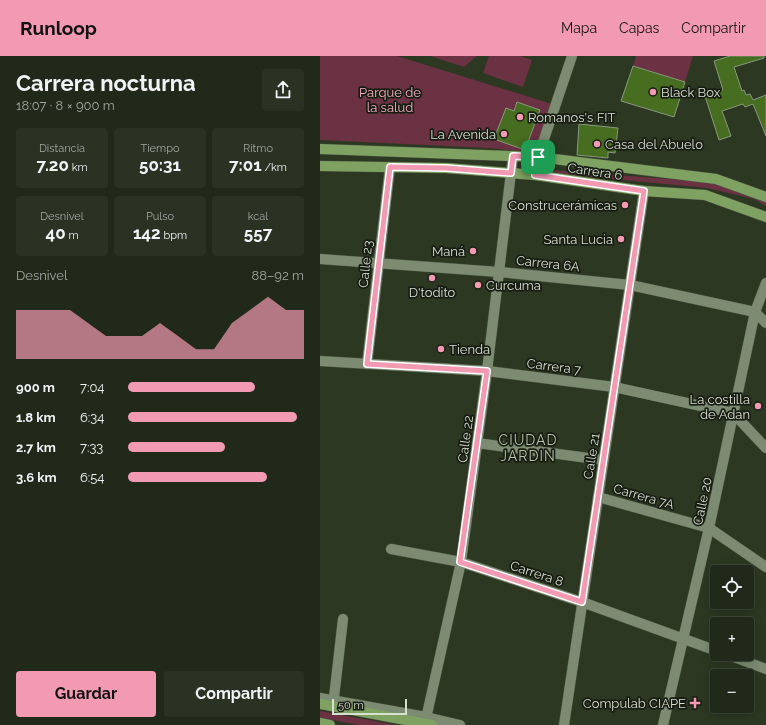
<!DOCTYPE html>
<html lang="es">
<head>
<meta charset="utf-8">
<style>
	:root { --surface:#212a1a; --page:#293223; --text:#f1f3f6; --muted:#a2a7a2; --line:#3e4639; --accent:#f19ab2 }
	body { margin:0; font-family:Raleway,sans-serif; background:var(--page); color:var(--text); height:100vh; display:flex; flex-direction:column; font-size:15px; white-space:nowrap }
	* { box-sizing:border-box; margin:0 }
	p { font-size:13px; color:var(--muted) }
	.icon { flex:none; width:22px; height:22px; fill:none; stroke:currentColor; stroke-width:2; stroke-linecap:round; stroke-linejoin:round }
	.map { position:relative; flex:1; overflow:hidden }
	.side { display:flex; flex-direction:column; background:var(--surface); width:320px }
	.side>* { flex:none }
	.fabs { position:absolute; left:390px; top:509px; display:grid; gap:8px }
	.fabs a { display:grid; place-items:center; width:44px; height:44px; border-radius:4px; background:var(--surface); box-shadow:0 2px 10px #0003,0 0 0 1px var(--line); font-size:20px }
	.scale { position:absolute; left:12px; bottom:10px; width:75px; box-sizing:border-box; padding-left:4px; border:2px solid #d7dfd1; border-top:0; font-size:11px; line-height:14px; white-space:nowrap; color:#d7dfd1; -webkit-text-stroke:3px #181d13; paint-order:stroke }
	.pin { position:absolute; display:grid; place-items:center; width:34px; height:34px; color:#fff; margin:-17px; border-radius:8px; box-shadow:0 2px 6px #0006 }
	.round { display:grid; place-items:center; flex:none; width:42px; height:42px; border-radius:4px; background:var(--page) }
	.overview { display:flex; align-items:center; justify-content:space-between; height:68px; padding:0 16px }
	h1 { font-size:22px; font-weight:700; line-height:30px }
	.stats { display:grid; grid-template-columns:repeat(3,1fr); gap:6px; height:68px; padding:4px 16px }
	.stats div { display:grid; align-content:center; border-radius:4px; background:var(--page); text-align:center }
	.stats b { font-size:17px; font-weight:700 }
	.stats small { font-size:11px; font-weight:400 }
	.stats p { font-size:11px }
	.chart { height:112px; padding:8px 16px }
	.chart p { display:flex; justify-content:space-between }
	.chart svg { width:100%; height:72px; margin-top:4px; fill:var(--accent); opacity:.7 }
	.primary-button { display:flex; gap:8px; margin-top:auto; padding:8px 16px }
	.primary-button a { flex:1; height:46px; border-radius:4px; background:var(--accent); color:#111; font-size:16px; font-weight:700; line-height:46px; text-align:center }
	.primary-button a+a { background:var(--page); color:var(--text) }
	ul { padding:0 16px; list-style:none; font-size:13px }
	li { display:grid; grid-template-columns:64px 48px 1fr; align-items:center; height:30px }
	li i { height:10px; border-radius:5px; background:var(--accent) }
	header { display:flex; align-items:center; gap:24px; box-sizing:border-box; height:56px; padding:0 20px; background:var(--accent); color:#111 }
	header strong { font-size:19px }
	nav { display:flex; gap:22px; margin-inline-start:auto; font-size:14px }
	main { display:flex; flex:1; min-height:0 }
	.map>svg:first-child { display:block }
	.green { fill:#6a3243 }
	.building { fill:#476d20; stroke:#89987e }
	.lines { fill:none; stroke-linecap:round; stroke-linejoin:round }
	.minor-casing { stroke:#4b5542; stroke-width:11 }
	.major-casing { stroke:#4b5542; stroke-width:11 }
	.minor { stroke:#7c8b72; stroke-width:10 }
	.major { stroke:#7fa262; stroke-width:10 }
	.route-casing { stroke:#fff; stroke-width:8 }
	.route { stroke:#f19ab2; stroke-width:5 }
	.poi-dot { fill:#f19ab2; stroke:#181d13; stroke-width:1.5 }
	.labels { text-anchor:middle; stroke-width:3.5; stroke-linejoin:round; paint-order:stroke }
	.park-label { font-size:13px; fill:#f9b1c4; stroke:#181d13 }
	.poi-label { font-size:13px; fill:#d7dfd1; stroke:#181d13; text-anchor:end }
	.street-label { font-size:13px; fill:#d7dfd1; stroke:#181d13 }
	.neighbourhood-label { font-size:14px; letter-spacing:1px; fill:#b4c4a9; stroke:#181d13 }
</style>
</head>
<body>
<header>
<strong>Runloop</strong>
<nav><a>Mapa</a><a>Capas</a><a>Compartir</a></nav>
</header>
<main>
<section class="side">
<div class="overview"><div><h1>Carrera nocturna</h1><p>18:07 · 8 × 900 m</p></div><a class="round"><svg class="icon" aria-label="share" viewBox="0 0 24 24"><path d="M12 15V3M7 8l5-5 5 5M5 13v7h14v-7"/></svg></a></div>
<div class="stats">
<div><p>Distancia</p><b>7.20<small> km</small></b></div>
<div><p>Tiempo</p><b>50:31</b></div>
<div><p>Ritmo</p><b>7:01<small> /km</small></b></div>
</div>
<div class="stats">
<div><p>Desnivel</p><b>40<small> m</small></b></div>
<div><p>Pulso</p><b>142<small> bpm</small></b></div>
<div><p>kcal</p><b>557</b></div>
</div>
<div class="chart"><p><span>Desnivel</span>88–92 m</p>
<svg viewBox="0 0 160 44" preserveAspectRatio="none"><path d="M0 44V14L10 14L20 14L30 14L40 22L50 30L60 30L70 30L80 22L90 30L100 38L110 38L120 22L130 14L140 6L150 14L160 14V44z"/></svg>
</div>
<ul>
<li><b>900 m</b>7:04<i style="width:72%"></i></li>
<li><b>1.8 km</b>6:34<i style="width:96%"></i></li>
<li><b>2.7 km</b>7:33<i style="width:55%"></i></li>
<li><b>3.6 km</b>6:54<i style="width:79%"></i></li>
</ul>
<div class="primary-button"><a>Guardar</a><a>Compartir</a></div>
</section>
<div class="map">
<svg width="446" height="669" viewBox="0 0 446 669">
	<rect width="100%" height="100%" fill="#2c3822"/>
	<g class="green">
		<polygon points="0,0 77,0 232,48 215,97 169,92 0,84"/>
		<polygon points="110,0 157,0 144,11"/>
		<polygon points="169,0 200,0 212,4 203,31 163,17"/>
		<polygon points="316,0 373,0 365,26 313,10"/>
		<polygon points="218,113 389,126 437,141 446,146 446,150 434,143 387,132 219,116"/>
		<polygon points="0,655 76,669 40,669 0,662"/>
	</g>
	<g class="building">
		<polygon points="410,0 444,0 444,2 414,11 422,35 424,34 426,39 430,38 433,44 446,39 446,80 433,48 425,51 423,48 402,55 411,80 399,84 385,40 403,34 394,5"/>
		<polygon points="313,10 365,26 354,61 301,45"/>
		<polygon points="197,46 220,54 205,94 174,83 186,52 194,55"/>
		<polygon points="259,68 298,72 295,97 288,96 288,102 257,99"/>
	</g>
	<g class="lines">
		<g class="minor-casing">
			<g id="minor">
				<polyline points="215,119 218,101 252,0"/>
				<polyline points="0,203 179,216 310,229 435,256 446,267"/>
				<polyline points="0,305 167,315 294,331 413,357 446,392"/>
				<polyline points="47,308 70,111"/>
				<polyline points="157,387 283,404"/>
				<polyline points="278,441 389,472 446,511"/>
				<polyline points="71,493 141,506 262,546 397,595"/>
				<polyline points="406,598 446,613"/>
				<polyline points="0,642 106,661 140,669"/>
				<polyline points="13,650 23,563"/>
				<polyline points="105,667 141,506 167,315 193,100"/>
				<polyline points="244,669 324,135"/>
				<polyline points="343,669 389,472 435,256 446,227"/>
			</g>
		</g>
		<g class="major-casing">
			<g id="major">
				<polyline points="0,93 218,101 396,123 446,141"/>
				<polyline points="0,110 126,112 215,119 324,135 385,139 446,161"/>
				<polyline points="0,648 112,669"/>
				<polyline points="0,667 10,669"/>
			</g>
		</g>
		<use href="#minor" class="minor"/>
		<use href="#major" class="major"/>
	</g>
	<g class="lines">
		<g class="route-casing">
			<polygon id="route" points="193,100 218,101 215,119 324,135 262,546 140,506 167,315 47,308 70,111 126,112 191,117"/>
		</g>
		<use href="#route" class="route"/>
	</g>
	<g class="poi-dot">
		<circle cx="333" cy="36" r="4"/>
		<circle cx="200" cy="61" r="4"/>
		<circle cx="184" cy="78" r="4"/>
		<circle cx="277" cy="88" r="4"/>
		<circle cx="305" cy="149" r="4"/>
		<circle cx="301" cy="183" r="4"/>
		<circle cx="153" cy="195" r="4"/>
		<circle cx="112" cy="222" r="4"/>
		<circle cx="158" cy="229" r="4"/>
		<circle cx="121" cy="293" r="4"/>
		<circle cx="438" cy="350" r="4"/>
		<path d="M373 641h4v4h4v4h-4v4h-4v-4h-4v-4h4z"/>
	</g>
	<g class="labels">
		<g class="park-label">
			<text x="70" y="41">Parque de<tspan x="70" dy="15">la salud</tspan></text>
		</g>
		<g class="poi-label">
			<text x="341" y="41" text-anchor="start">Black Box</text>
			<text x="208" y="66" text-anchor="start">Romanos's FIT</text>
			<text x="176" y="83">La Avenida</text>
			<text x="285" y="93" text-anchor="start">Casa del Abuelo</text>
			<text x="297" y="154">Construcerámicas</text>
			<text x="293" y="188">Santa Lucia</text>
			<text x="145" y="200">Maná</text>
			<text x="166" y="234" text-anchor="start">Curcuma</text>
			<text x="112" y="241" text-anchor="middle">D'todito</text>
			<text x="129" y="298" text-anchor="start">Tienda</text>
			<text x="430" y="348">La costilla<tspan x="430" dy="15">de Adan</tspan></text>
			<text x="366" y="652">Compulab CIAPE</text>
		</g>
		<g class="street-label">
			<text transform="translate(275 115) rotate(8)" y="5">Carrera 6</text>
			<text transform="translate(228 207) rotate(6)" y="5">Carrera 6A</text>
			<text transform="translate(45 208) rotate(-84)" y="5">Calle 23</text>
			<text transform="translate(234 310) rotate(7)" y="5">Carrera 7</text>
			<text transform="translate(145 383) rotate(-82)" y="5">Calle 22</text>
			<text transform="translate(271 400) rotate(-81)" y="5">Calle 21</text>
			<text transform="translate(324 440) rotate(16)" y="5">Carrera 7A</text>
			<text transform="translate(382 445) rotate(-78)" y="5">Calle 20</text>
			<text transform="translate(217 517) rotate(18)" y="5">Carrera 8</text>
		</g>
		<g class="neighbourhood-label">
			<text x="208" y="389">CIUDAD<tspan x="208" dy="16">JARDIN</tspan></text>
		</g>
	</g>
</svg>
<div class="fabs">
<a><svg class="icon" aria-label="locate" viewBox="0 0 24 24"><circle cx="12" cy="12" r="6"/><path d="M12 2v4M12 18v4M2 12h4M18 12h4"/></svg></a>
<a>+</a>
<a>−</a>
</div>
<div class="scale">50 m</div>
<div class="pin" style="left:218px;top:101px;background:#1e9e55"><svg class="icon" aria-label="arrive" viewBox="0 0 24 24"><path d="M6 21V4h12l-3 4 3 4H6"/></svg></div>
</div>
</main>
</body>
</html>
